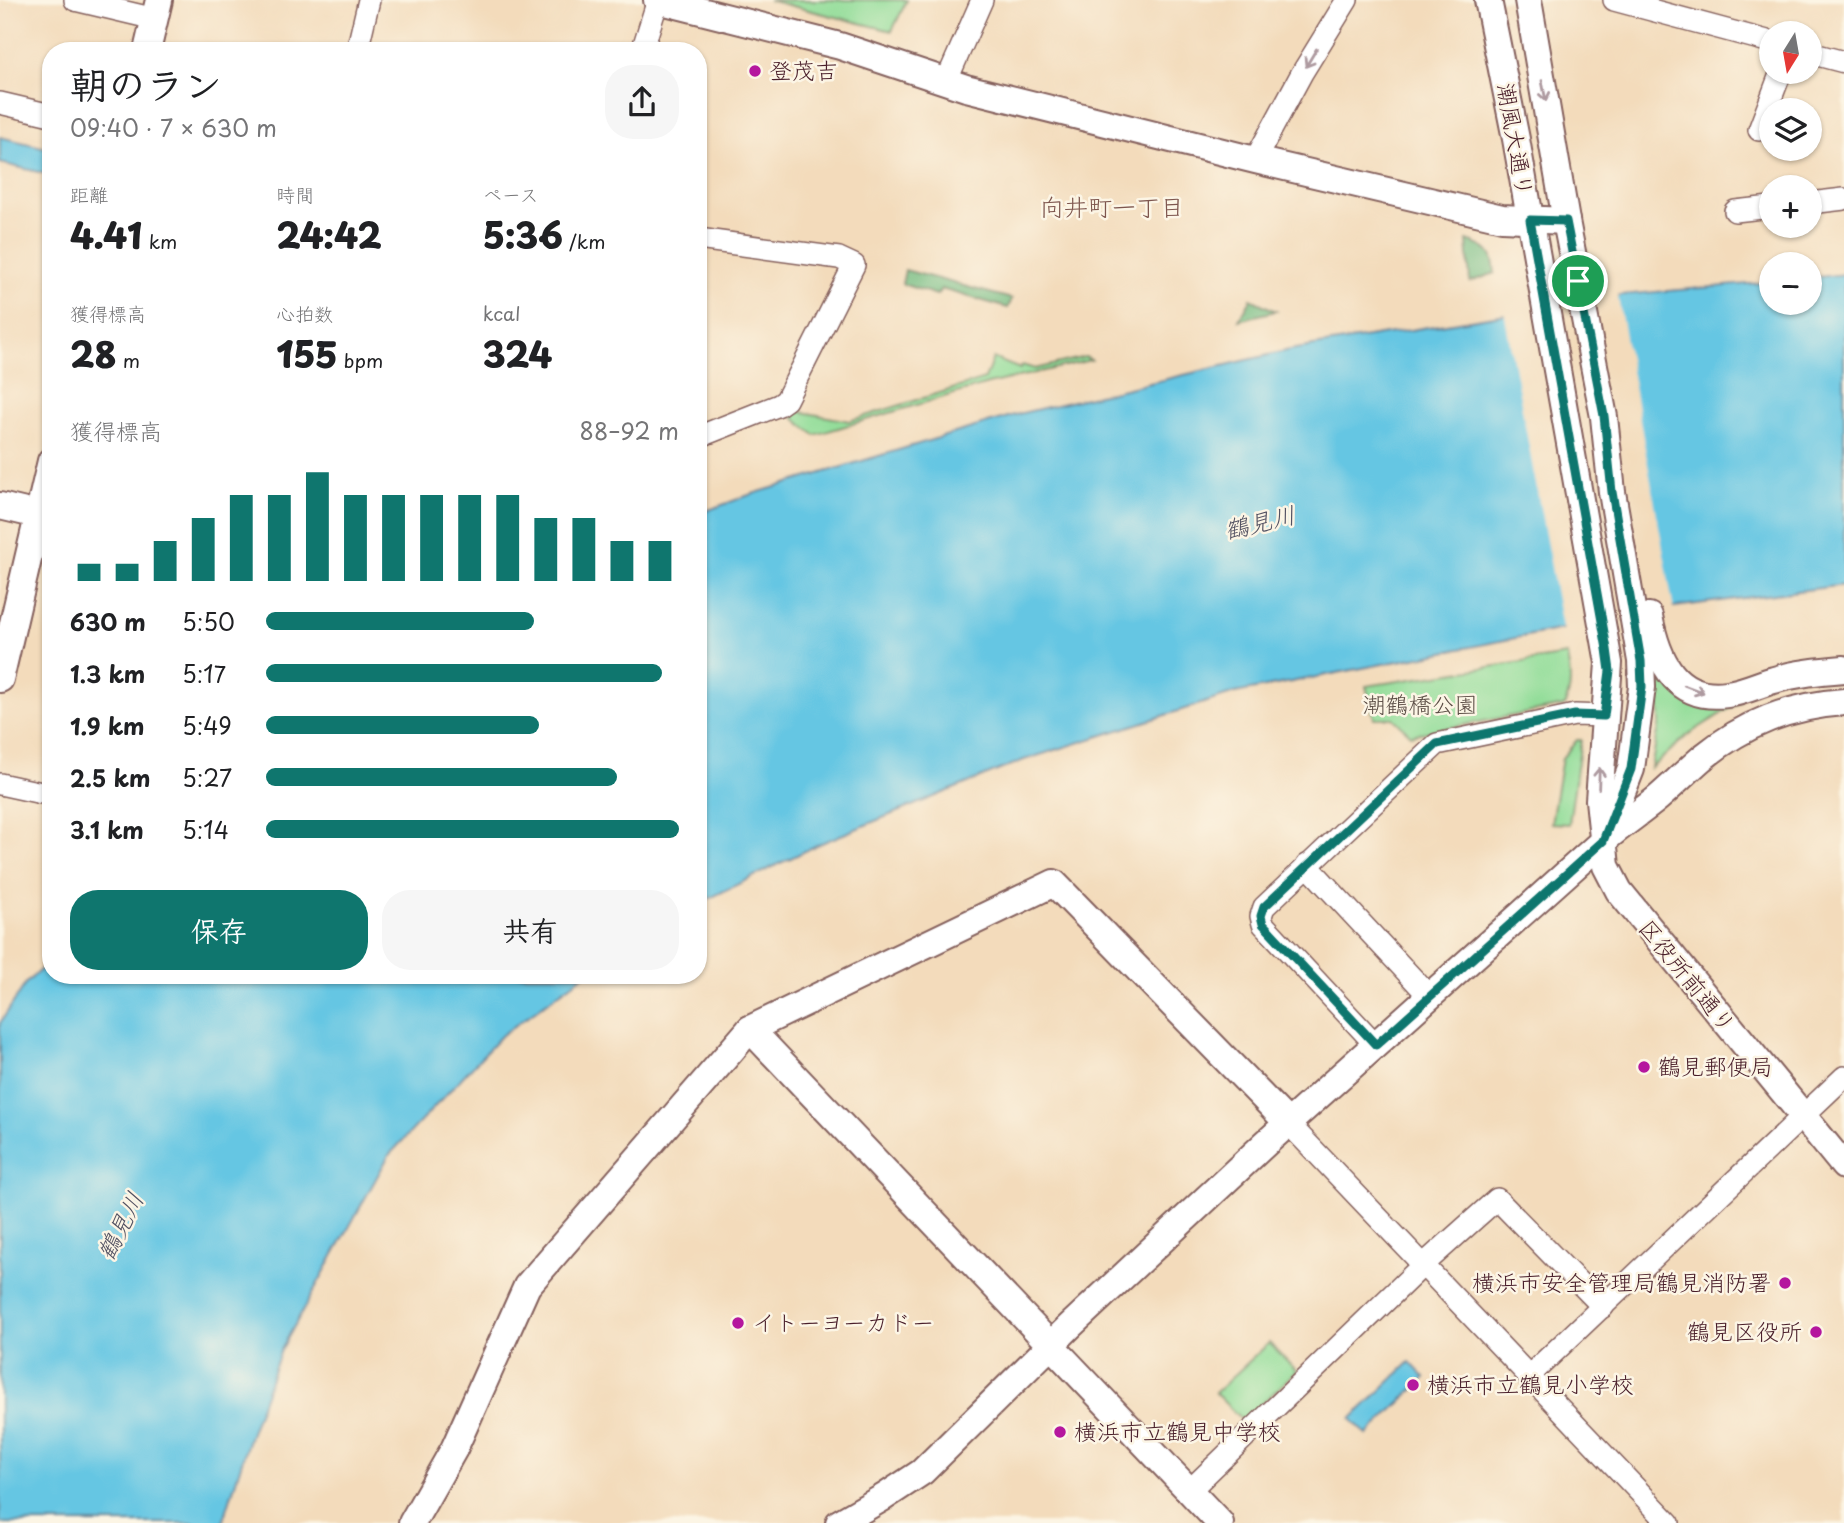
<!DOCTYPE html>
<html lang="ja">
<head>
<meta charset="utf-8">
<style>
	:root { --surface:#fff; --page:#f6f6f6; --text:#202124; --muted:#757577; --accent:#0f766e }
	body { margin:0; font-family:"Playpen Sans","Klee One",sans-serif; background:var(--page); color:var(--text); height:100vh; display:flex; flex-direction:column; font-size:26px; white-space:nowrap }
	* { box-sizing:border-box; margin:0 }
	p { font-size:23px; color:var(--muted) }
	.icon { flex:none; width:38px; height:38px; fill:none; stroke:currentColor; stroke-width:2; stroke-linecap:round; stroke-linejoin:round }
	.map { position:relative; flex:1; overflow:hidden }
	.side { position:absolute; left:42px; top:42px; width:665px; height:942px; display:flex; flex-direction:column; background:var(--surface); border-radius:28px; box-shadow:0 2px 5px #0004 }
	.side>* { flex:none }
	.needle { width:46px; rotate:191deg }
	.buttons { position:absolute; left:1759px; top:21px; display:grid; gap:14px }
	.buttons a { display:grid; place-items:center; width:63px; height:63px; border-radius:50%; background:var(--surface); box-shadow:0 2px 5px #0004; font-size:35px }
	.pin { position:absolute; display:grid; place-items:center; width:60px; height:60px; color:#fff; margin:-30px; border:4px solid #fff; border-radius:50%; box-shadow:0 2px 7px #0007 }
	.round { display:grid; place-items:center; flex:none; width:74px; height:74px; border-radius:28px; background:var(--page) }
	.headline { display:flex; align-items:center; justify-content:space-between; height:119px; padding:0 28px }
	h1 { font-size:38px; font-weight:800; line-height:52px }
	.metrics { display:grid; grid-template-columns:repeat(3,1fr); gap:10px; height:119px; padding:7px 28px }
	.metrics div { display:grid; align-content:center }
	.metrics b { font-size:35px; font-weight:800 }
	.metrics small { font-size:19px; font-weight:400 }
	.metrics p { font-size:19px }
	.chart { height:196px; padding:14px 28px }
	.chart p { display:flex; justify-content:space-between }
	.chart svg { width:100%; height:126px; margin-top:7px; stroke:var(--accent); stroke-width:6 }
	.cta { display:flex; gap:14px; margin-top:auto; padding:14px 28px }
	.cta a { flex:1; height:80px; border-radius:28px; background:var(--accent); color:#fff; font-size:28px; font-weight:800; line-height:80px; text-align:center }
	.cta a+a { background:var(--page); color:var(--text) }
	ul { padding:0 28px; list-style:none; font-size:23px }
	li { display:grid; grid-template-columns:112px 84px 1fr; align-items:center; height:52px }
	li i { height:18px; border-radius:9px; background:var(--accent) }
	.map>svg:first-child { display:block }
	.green { fill:#92dd99; stroke:#6e7e62; stroke-width:2 }
	.forest { fill:#75bc81; stroke:#606e56; stroke-width:2 }
	.water { fill:#65c6e3; stroke:#587287; stroke-width:2 }
	.pier { fill:#f3dbbb }
	.lines { fill:none; stroke-linecap:round; stroke-linejoin:round }
	.minor-casing { stroke:#85615d; stroke-width:24 }
	.tertiary-casing { stroke:#85615d; stroke-width:30 }
	.minor { stroke:#fff; stroke-width:21 }
	.tertiary { stroke:#fff; stroke-width:26 }
	.oneway { stroke:#ae9aa0 }
	.route-casing { stroke:#fff; stroke-width:14 }
	.route { stroke:#0f766e; stroke-width:9 }
	.poi-dot { fill:#b5179e; stroke:#fcf5e5; stroke-width:2.5 }
	.labels { text-anchor:middle; stroke-width:5; stroke-linejoin:round; paint-order:stroke }
	.poi-label { font-size:23px; fill:#4a1f2b; stroke:#fcf5e5; text-anchor:start }
	.street-label { font-size:23px; fill:#4a1f2b; stroke:#fcf5e5 }
	.park-label { font-size:23px; fill:#5c4e46; stroke:#fcf5e5 }
	.neighbourhood-label { font-size:24px; fill:#7e564e; stroke:#fcf5e5 }
	.water-label { font-size:24px; font-style:italic; fill:#525162; stroke:#fcf5e5 }
</style>
</head>
<body>
<div class="map">
<svg width="1844" height="1523" viewBox="0 0 1844 1523">
	<rect width="100%" height="100%" fill="#fcf5e5"/>
	<filter id="ink" filterUnits="userSpaceOnUse"><feTurbulence type="fractalNoise" baseFrequency=".0143" numOctaves="2"/><feDisplacementMap in="SourceGraphic" scale="14" xChannelSelector="R" yChannelSelector="G"/><feConvolveMatrix kernelMatrix="1 2 1 2 8 2 1 2 1" color-interpolation-filters="sRGB"/></filter>
	<filter id="wash" filterUnits="userSpaceOnUse"><feTurbulence type="fractalNoise" baseFrequency=".00686" numOctaves="4" result="noise"/><feDisplacementMap in="SourceGraphic" scale="28" xChannelSelector="R" yChannelSelector="G"/><feGaussianBlur stdDeviation="1.57" result="paint"/><feColorMatrix in="noise" values="0 0 0 0 0 0 0 0 0 0 0 0 0 0 0 0 0 1.4 0 .05"/><feComposite in="paint" operator="in"/></filter>
	<g filter="url(#wash)">
		<rect width="100%" height="100%" fill="#f3dbbb"/>
		<g class="green">
			<polygon points="768,0 907,0 892,31"/>
			<path d="M 1085,357 L 1091,360 L 988,384 L 815,435 C 805,426 797,423 789,412 L 792,410 L 849,421 L 985,379 L 993,358 L 1020,369 L 1022,365 L 1035,369 Z"/>
			<path d="M 1567,655 C 1570,674 1573,688 1564,706 L 1411,735 L 1393,718 L 1374,718 L 1366,686 Z"/>
			<polygon points="1663,683 1740,702 1689,734 1651,768 1660,722 1658,685"/>
			<polygon points="1577,740 1581,740 1569,824 1551,823 1562,758"/>
			<polygon points="1269,1343 1297,1371 1243,1421 1215,1393"/>
		</g>
		<g class="forest">
			<path d="M 1467,241 C 1487,247 1494,252 1495,273 L 1470,282 Z"/>
			<polygon points="905,270 1012,299 1008,308 941,289 937,295 902,284"/>
			<polygon points="1251,299 1276,311 1239,320"/>
		</g>
		<g class="water">
			<polygon points="0,137 51,149 51,175 0,163"/>
			<polygon points="1844,274 1844,585 1674,607 1235,693 1024,760 819,844 698,904 698,514 749,495 1018,414 1290,350 1621,295 1771,282 1771,303 1810,303 1810,278"/>
			<polygon points="51,960 51,975 584,975 502,1035 389,1155 281,1350 250,1435 223,1523 0,1523 0,1023 26,983"/>
			<polygon points="1410,1362 1425,1378 1367,1435 1351,1419"/>
		</g>
		<polygon class="pier" points="1617,292 1674,610 1563,632 1504,311"/>
	</g>
	<g filter="url(#ink)">
		<g class="lines">
			<g class="minor-casing">
				<g id="minor">
					<polyline points="75,0 155,19"/>
					<polyline points="1614,0 1771,42"/>
					<polyline points="357,51 369,0"/>
					<polyline points="642,51 658,0"/>
					<polyline points="1810,53 1844,62"/>
					<polyline points="946,82 982,0"/>
					<polyline points="0,103 51,115"/>
					<polyline points="1759,130 1781,72"/>
					<polyline points="1255,160 1302,73 1347,0"/>
					<polyline points="1810,203 1844,199"/>
					<polyline points="1735,211 1771,207"/>
					<polyline points="698,239 839,258 854,265 786,400 779,405 698,437"/>
					<polyline points="0,784 51,795"/>
					<polyline points="1307,865 1430,997"/>
					<polyline points="1376,1045 1263,924 1261,916 1264,907 1437,744 1575,715 1604,716"/>
					<polyline points="1288,1123 1669,1523"/>
					<polyline points="1528,1377 1844,1077"/>
					<polyline points="1189,1491 1423,1265 1497,1199 1603,1307"/>
				</g>
			</g>
			<g class="tertiary-casing">
				<g id="tertiary">
					<polyline points="657,0 840,46 966,88 1255,160 1502,218 1566,221"/>
					<polyline points="1488,0 1516,139 1609,663 1599,800 1606,866 1619,891 1844,1166"/>
					<polyline points="1528,0 1566,221 1604,417 1612,492 1641,661 1642,687 1631,769 1605,836"/>
					<polyline points="147,51 159,0"/>
					<polyline points="0,506 38,515"/>
					<path d="M 1649,616 C 1657,659 1675,701 1727,694 C 1744,692 1759,684 1774,680 C 1797,673 1820,671 1844,669"/>
					<polyline points="0,679 51,461"/>
					<polyline points="750,1029 1220,1523"/>
					<polyline points="412,1523 454,1449 527,1286 750,1029 1054,883 1288,1123"/>
					<path d="M 839,1523 L 884,1497 L 922,1472 L 1070,1326 L 1266,1143 L 1603,841 C 1621,825 1640,813 1658,798 C 1673,785 1687,771 1702,758 C 1745,723 1789,706 1844,702"/>
				</g>
			</g>
			<use href="#minor" class="minor"/>
			<use href="#tertiary" class="tertiary"/>
		</g>
		<defs><path id="oneway-shaft" d="M-6 0H5M1.5-3L5.5 0L1.5 3" fill="none" stroke-width="1.6" stroke-linecap="round" stroke-linejoin="round" transform="scale(1.75)"/></defs>
		<g class="oneway">
			<use href="#oneway-shaft" transform="translate(1311 58) rotate(121)"/>
			<use href="#oneway-shaft" transform="translate(1544 91) rotate(79)"/>
			<use href="#oneway-shaft" transform="translate(1694 689) rotate(21)"/>
			<use href="#oneway-shaft" transform="translate(1599 778) rotate(-88)"/>
		</g>
	</g>
	<g class="lines" filter="url(#ink)">
		<g class="route-casing">
			<polygon id="route" points="1530,220 1566,221 1604,416 1612,492 1641,661 1642,687 1631,769 1603,841 1376,1045 1263,924 1261,916 1264,907 1437,744 1575,715 1604,716 1610,671 1607,649"/>
		</g>
		<use href="#route" class="route"/>
	</g>
	<g class="poi-dot">
		<circle cx="755" cy="71" r="7"/>
		<circle cx="1644" cy="1067" r="7"/>
		<circle cx="1785" cy="1283" r="7"/>
		<circle cx="738" cy="1323" r="7"/>
		<circle cx="1816" cy="1332" r="7"/>
		<circle cx="1413" cy="1385" r="7"/>
		<circle cx="1060" cy="1432" r="7"/>
	</g>
	<g class="labels">
		<g class="poi-label">
			<text x="769" y="79">登茂吉</text>
			<text x="1658" y="1075">鶴見郵便局</text>
			<text x="1771" y="1291" text-anchor="end">横浜市安全管理局鶴見消防署</text>
			<text x="752" y="1331">イトーヨーカドー</text>
			<text x="1802" y="1340" text-anchor="end">鶴見区役所</text>
			<text x="1427" y="1393">横浜市立鶴見小学校</text>
			<text x="1074" y="1440">横浜市立鶴見中学校</text>
		</g>
		<g class="street-label">
			<text transform="translate(1515 140) rotate(80)" y="8">潮風大通り</text>
			<text transform="translate(1687 976) rotate(51)" y="8">区役所前通り</text>
		</g>
		<g class="park-label">
			<text x="1420" y="713">潮鶴橋公園</text>
		</g>
		<g class="neighbourhood-label">
			<text x="1112" y="216">向井町一丁目</text>
		</g>
		<g class="water-label">
			<text transform="translate(1260 523) rotate(-13)" y="8">鶴見川</text>
			<text transform="translate(121 1226) rotate(-63)" y="8">鶴見川</text>
		</g>
	</g>
</svg>
<div class="buttons">
<a><svg class="needle" viewBox="-14 -14 28 28"><path d="M0-13l5 13h-10z" fill="#e53935"/><path d="M0 13l5-13h-10z" fill="#757577"/></svg></a>
<a><svg class="icon" aria-label="layers" viewBox="0 0 24 24"><path d="M12 4l9 5-9 5-9-5zM3 14l9 5 9-5"/></svg></a>
<a>+</a>
<a>−</a>
</div>
<div class="pin" style="left:1578px;top:281px;background:#1e9e55"><svg class="icon" aria-label="arrive" viewBox="0 0 24 24"><path d="M6 21V4h12l-3 4 3 4H6"/></svg></div>
<section class="side">
<div class="headline"><div><h1>朝のラン</h1><p>09:40 · 7 × 630 m</p></div><a class="round"><svg class="icon" aria-label="share" viewBox="0 0 24 24"><path d="M12 15V3M7 8l5-5 5 5M5 13v7h14v-7"/></svg></a></div>
<div class="metrics">
<div><p>距離</p><b>4.41<small> km</small></b></div>
<div><p>時間</p><b>24:42</b></div>
<div><p>ペース</p><b>5:36<small> /km</small></b></div>
</div>
<div class="metrics">
<div><p>獲得標高</p><b>28<small> m</small></b></div>
<div><p>心拍数</p><b>155<small> bpm</small></b></div>
<div><p>kcal</p><b>324</b></div>
</div>
<div class="chart"><p><span>獲得標高</span>88–92 m</p>
<svg viewBox="0 0 160 44" preserveAspectRatio="none"><path d="M5 44V38M15 44V38M25 44V30M35 44V22M45 44V14M55 44V14M65 44V6M75 44V14M85 44V14M95 44V14M105 44V14M115 44V14M125 44V22M135 44V22M145 44V30M155 44V30"/></svg>
</div>
<ul>
<li><b>630 m</b>5:50<i style="width:65%"></i></li>
<li><b>1.3 km</b>5:17<i style="width:96%"></i></li>
<li><b>1.9 km</b>5:49<i style="width:66%"></i></li>
<li><b>2.5 km</b>5:27<i style="width:85%"></i></li>
<li><b>3.1 km</b>5:14<i style="width:100%"></i></li>
</ul>
<div class="cta"><a>保存</a><a>共有</a></div>
</section>
</div>
</body>
</html>
